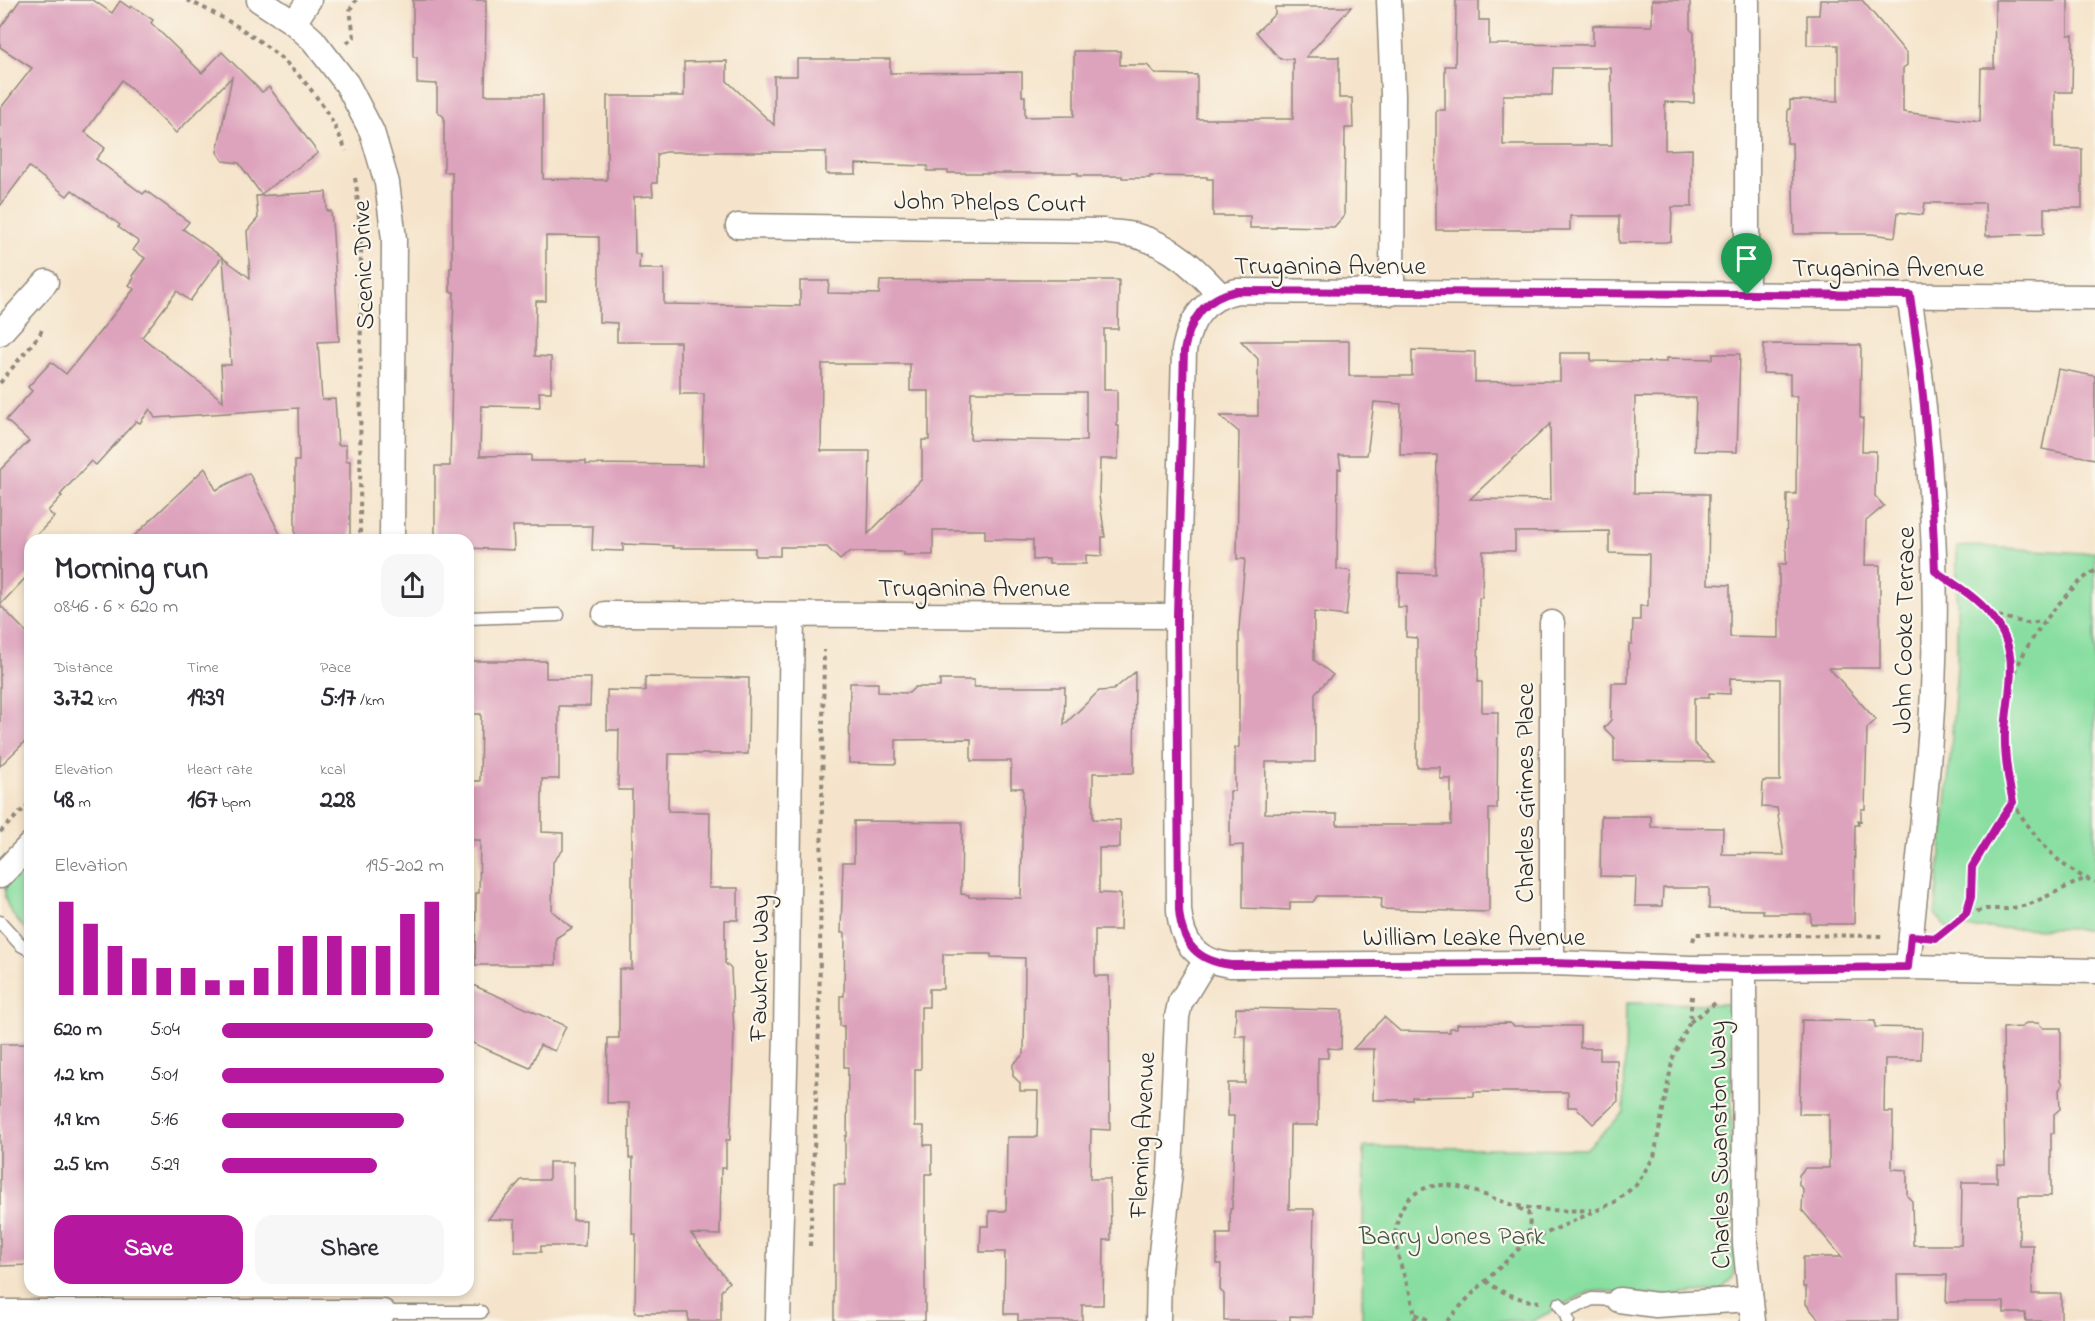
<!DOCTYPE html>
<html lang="en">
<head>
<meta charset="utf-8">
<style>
	:root { --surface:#fff; --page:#f7f7f7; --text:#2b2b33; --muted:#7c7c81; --accent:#b5179e }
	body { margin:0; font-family:"Indie Flower",sans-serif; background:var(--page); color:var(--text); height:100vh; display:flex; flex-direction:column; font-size:22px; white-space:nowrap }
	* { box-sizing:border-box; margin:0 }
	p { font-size:20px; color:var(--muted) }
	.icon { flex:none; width:33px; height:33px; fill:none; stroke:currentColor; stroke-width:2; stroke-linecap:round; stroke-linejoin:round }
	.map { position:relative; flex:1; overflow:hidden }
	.sheet { position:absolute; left:24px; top:534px; width:450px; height:762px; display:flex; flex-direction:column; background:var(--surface); border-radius:18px; box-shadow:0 3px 9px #0003 }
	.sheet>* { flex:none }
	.pin { position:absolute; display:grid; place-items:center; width:51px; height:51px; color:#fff; margin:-62px -26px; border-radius:50% 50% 50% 0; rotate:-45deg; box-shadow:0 0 6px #0007 }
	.pin .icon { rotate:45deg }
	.round { display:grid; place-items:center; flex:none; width:63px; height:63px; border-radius:18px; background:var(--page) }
	.head { display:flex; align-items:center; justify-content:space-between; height:102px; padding:0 30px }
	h1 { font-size:33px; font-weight:700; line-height:45px }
	.stats { display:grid; grid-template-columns:repeat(3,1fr); gap:9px; height:102px; padding:6px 30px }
	.stats div { display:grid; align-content:center }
	.stats b { font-size:26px; font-weight:700 }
	.stats small { font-size:16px; font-weight:400 }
	.stats p { font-size:16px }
	.chart { height:168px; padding:12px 30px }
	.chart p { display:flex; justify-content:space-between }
	.chart svg { width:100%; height:108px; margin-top:6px; stroke:var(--accent); stroke-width:6 }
	.cta { display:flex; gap:12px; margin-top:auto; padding:12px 30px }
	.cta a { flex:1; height:69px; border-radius:18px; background:var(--accent); color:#fff; font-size:24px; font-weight:700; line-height:69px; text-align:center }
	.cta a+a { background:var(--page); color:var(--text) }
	ul { padding:0 30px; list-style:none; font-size:20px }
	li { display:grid; grid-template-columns:96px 72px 1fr; align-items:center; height:45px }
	li i { height:15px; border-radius:8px; background:var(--accent) }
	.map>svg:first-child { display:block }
	.green { fill:#88dea0; stroke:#5a8466; stroke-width:1.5 }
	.building { fill:#dda2bc; fill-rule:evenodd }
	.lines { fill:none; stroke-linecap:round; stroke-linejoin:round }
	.service-casing { stroke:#90887b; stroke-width:15 }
	.minor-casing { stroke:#90887b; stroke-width:27 }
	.path { stroke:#90887b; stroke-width:4; stroke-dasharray:4.5 4.5; stroke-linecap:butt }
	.service { stroke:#fff; stroke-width:12 }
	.minor { stroke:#fff; stroke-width:24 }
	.route-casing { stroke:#fff; stroke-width:12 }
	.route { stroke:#b5179e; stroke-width:8 }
	.labels { text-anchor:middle; stroke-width:4.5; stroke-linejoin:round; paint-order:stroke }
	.street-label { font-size:26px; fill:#2b2b2b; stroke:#fbf7ec }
	.park-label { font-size:26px; fill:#425848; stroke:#fbf7ec }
</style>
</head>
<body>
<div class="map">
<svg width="2095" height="1321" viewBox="0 0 2095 1321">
	<rect width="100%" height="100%" fill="#fbf7ec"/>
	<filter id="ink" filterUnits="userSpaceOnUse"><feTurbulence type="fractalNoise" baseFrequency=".0167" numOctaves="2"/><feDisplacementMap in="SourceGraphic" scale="12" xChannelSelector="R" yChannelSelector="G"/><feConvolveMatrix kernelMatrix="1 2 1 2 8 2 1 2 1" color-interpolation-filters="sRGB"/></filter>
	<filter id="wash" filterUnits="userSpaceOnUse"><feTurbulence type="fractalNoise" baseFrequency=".008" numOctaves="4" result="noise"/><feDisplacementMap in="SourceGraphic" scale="24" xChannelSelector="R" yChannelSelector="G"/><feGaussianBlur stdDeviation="1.35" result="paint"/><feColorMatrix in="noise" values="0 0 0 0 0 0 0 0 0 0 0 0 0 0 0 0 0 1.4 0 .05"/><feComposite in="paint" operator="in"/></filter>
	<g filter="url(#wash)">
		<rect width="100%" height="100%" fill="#f5e4cb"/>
		<g class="green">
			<polygon points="1972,546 2082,553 2095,551 2095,929 1947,928 1935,914 1950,762 1957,665 1957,547"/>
			<path d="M 30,862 L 30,933 C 18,924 0,902 6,886 C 11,877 22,869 30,862 Z"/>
			<polygon points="1626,1003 1726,1004 1731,1006 1732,1210 1735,1270 1733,1278 1723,1290 1670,1296 1601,1291 1589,1292 1533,1321 1362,1321 1364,1147 1586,1149 1624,1112"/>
		</g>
		<g id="blocks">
			<g class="building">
				<polygon points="20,0 93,0 112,13 120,1 130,8 132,6 153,20 151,23 202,73 222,52 262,92 269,87 318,153 261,194 239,163 223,161 217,152 232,77 176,133 122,80 85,132 105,148 96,159 143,194 146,191 189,222 183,229 222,257 190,301 177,291 142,337 223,401 221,365 231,365 223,258 250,278 247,231 258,218 256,196 326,192 327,211 331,211 333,234 339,341 318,342 322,400 335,399 338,445 346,445 346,461 350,461 350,540 295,540 295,461 299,461 298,408 155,418 150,409 140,423 136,421 96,465 91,461 60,495 62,496 48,511 54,517 32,540 30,540 30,573 0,605 0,470 29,441 6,420 32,391 28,387 51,362 66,374 134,289 129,285 134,278 132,276 145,258 133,250 139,242 118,227 120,225 72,190 67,196 29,167 0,206 0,109 32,68 0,47 0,28"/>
				<path d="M 413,0 L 486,0 L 485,95 L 543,95 L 543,179 L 607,180 L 607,96 L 684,96 L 684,62 L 727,61 L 727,81 L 774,125 L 774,76 L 797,76 L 797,59 L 890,59 L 890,73 L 1022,72 L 1022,96 L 1025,96 L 1025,117 L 1074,116 L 1074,51 L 1120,51 L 1120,65 L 1147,65 L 1156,74 L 1197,75 L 1197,119 L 1293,119 L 1293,59 L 1280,59 L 1256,32 L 1275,14 L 1275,7 L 1351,7 L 1306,57 L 1339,57 L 1339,98 L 1352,98 L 1353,128 L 1345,128 L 1344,216 L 1334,227 L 1276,226 L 1276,228 L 1250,228 L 1250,216 L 1213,216 L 1213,179 L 1207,179 L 1207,177 L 1150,176 L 1150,178 L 1122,178 L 1122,176 L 1078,176 L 1078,173 L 948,173 L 948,171 L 927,171 L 928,166 L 856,164 L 856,174 L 826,174 L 826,152 L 666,152 L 657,154 L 657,183 L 652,183 L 653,196 L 634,197 L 635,254 L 640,254 L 639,269 L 664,269 L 664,304 L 800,306 L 800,281 L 829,281 L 828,293 L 879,294 L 880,281 L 973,280 L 1119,280 L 1118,329 L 1104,329 L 1104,390 L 1117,390 L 1117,426 L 1119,426 L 1118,459 L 1100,459 L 1099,496 L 1105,537 L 1102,537 L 1102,556 L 1086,555 L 1086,564 L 1049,564 L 1049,559 L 1033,560 L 1033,540 L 985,539 L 985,530 L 933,530 L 933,555 L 904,555 L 904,552 L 849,552 L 840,560 L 827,547 L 780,547 L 780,556 L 755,556 L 755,548 L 673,548 L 673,546 L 623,544 L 623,551 L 592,550 L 593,526 L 513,526 L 514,550 L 468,548 L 468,540 L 435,540 L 435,466 L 450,466 L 453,327 L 454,292 L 450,292 L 450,268 L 452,268 L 452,172 L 444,172 L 444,117 L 437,111 L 437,84 L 417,83 L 417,57 L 413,57 ZM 546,236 L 599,237 L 599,322 L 617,323 L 617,342 L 680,342 L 680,394 L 704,394 L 703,465 L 586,464 L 586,461 L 531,461 L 531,455 L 480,456 L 481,406 L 540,407 L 539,392 L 551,392 L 551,357 L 535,356 L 536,301 L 546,301 ZM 822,364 L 910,364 L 910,391 L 929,391 L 929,440 L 922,440 L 922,479 L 868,534 L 870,451 L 821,451 ZM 971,392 L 1086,392 L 1086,441 L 970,439 Z"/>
				<path d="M 1456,0 L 1479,0 L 1479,20 L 1489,20 L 1489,44 L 1593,45 L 1593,25 L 1652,26 L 1652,0 L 1690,0 L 1690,29 L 1694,33 L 1694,103 L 1665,102 L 1665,150 L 1692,149 L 1692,207 L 1672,207 L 1671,241 L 1666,242 L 1619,243 L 1619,216 L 1570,216 L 1570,230 L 1436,230 L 1436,110 L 1445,110 L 1445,66 L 1455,66 ZM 1553,68 L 1611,68 L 1612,145 L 1503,145 L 1503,95 L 1552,95 Z"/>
				<polygon points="1820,0 1862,0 1907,54 1907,65 1903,68 1903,112 1980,122 1981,68 1994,68 1995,0 2068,0 2068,35 2073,35 2072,92 2055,92 2055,148 2082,149 2082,208 2044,208 2044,234 1986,236 1985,203 1925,203 1923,215 1898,212 1895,237 1871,234 1794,234 1792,143 1787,143 1788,109 1790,109 1790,100 1838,101 1838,45 1807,45 1807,15 1819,15"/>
				<path d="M 1241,341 L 1349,341 L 1349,376 L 1412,376 L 1412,350 L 1475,352 L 1475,382 L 1560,381 L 1560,353 L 1591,353 L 1591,361 L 1666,362 L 1666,358 L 1713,359 L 1713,354 L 1740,354 L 1737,452 L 1694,451 L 1696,398 L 1635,397 L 1634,493 L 1709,494 L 1708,584 L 1730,585 L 1730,637 L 1779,638 L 1779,564 L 1786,564 L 1787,494 L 1796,494 L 1797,396 L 1790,396 L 1790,374 L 1763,373 L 1764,344 L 1861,345 L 1860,418 L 1863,418 L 1862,451 L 1876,451 L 1875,496 L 1884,506 L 1866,521 L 1865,565 L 1880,565 L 1880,668 L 1829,668 L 1876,720 L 1867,728 L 1865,809 L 1861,809 L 1861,821 L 1858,820 L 1859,825 L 1855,825 L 1854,924 L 1811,924 L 1811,914 L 1763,914 L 1763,910 L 1709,909 L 1709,888 L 1663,888 L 1662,906 L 1635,906 L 1636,877 L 1600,876 L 1601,816 L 1651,816 L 1651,827 L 1723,828 L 1722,854 L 1784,855 L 1777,808 L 1762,807 L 1763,781 L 1780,781 L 1780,679 L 1730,678 L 1730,694 L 1709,693 L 1709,698 L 1694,698 L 1694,743 L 1714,762 L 1614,761 L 1614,738 L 1604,728 L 1611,720 L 1612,683 L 1628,683 L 1629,644 L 1632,644 L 1633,620 L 1640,620 L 1640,606 L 1648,606 L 1649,554 L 1609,553 L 1609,531 L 1515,532 L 1515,551 L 1483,551 L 1482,598 L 1479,598 L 1478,682 L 1482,682 L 1482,712 L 1498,712 L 1497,809 L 1489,809 L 1489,912 L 1381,909 L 1382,898 L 1365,896 L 1317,896 L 1313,902 L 1290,902 L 1290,910 L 1243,908 L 1243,845 L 1230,846 L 1230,791 L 1235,791 L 1235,748 L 1239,747 L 1239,628 L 1245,559 L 1237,559 L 1239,432 L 1220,416 L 1258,416 L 1258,359 ZM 1374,402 L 1401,404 L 1400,455 L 1437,455 L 1435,574 L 1398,573 L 1398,607 L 1406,607 L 1406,637 L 1417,638 L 1417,767 L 1440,767 L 1440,779 L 1451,779 L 1451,825 L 1337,825 L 1337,814 L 1265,813 L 1266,762 L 1315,762 L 1315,693 L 1333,675 L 1314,660 L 1314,612 L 1346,616 L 1351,571 L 1337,569 L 1338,468 L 1341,469 L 1339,455 L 1367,455 ZM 1550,424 L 1551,500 L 1470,499 Z"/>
				<polygon points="2058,369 2095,376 2095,459 2042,449"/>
				<polygon points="205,468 216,490 249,473 283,540 130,540"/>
				<polygon points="0,605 30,636 30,737 0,766"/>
				<polygon points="468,661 546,661 546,678 591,678 590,706 559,706 559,779 542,779 542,832 563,833 563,850 553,862 552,911 572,928 556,938 556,965 475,965 476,893 479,893 480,840 468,840 468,781 480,781 481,714 468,714"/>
				<polygon points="1135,672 1134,773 1093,773 1093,819 1120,820 1120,848 1099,848 1099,893 1121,894 1120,930 1095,930 1095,976 1109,976 1110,1130 1091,1129 1090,1179 1110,1179 1111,1240 1104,1240 1103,1305 1082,1305 1082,1321 1018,1321 1018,1314 1004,1314 1005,1252 980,1252 981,1226 989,1226 989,1211 1006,1211 1007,1137 1037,1137 1038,1091 1020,1091 1020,1083 1013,1076 1013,1064 1024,1054 1025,958 991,957 991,954 943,954 943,989 929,989 929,1007 921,1007 921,1069 915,1069 915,1126 924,1126 924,1145 932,1145 932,1174 925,1174 925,1321 834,1321 834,1185 845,1185 845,1136 847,1136 848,1067 844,1067 844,1026 840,1026 840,996 844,996 845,933 841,933 843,862 854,862 854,821 962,822 961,894 969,895 969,897 1021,898 1023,788 1011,788 1011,761 971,761 971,739 896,740 896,764 849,763 850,683 878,683 878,692 909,693 915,687 940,687 940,680 974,680 974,687 1065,687 1064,725 1099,691 1113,690"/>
				<polygon points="645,677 749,678 748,754 669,754 668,811 710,812 709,888 738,888 738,920 725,920 725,963 731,969 734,1034 730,1140 726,1140 726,1168 721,1168 720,1235 691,1234 729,1282 721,1291 721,1321 688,1321 688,1313 635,1313 636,1234 632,1234 633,1158 629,1158 629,1103 607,1103 608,1038 619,1038 619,969 632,969 632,790 618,790 619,730 607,730 607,690 645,691"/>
				<polygon points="468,983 566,1026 555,1051 540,1045 530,1068 468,1041"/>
				<polygon points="1236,1008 1342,1010 1341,1049 1328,1048 1328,1058 1318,1058 1318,1125 1290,1125 1289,1209 1314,1209 1312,1317 1290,1316 1290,1321 1224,1321 1224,1294 1220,1290 1221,1264 1217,1264 1217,1234 1230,1234 1230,1209 1232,1209 1234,1116 1228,1116 1228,1083 1245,1083 1246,1036 1235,1036"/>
				<polygon points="1384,1017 1400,1031 1450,1032 1450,1028 1457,1028 1457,1024 1510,1023 1514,1026 1580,1026 1580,1048 1600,1048 1600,1060 1617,1060 1618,1101 1593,1124 1576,1107 1568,1107 1568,1092 1474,1092 1474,1096 1412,1097 1412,1100 1373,1100 1374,1049 1353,1049"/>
				<polygon points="1802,1020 1875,1021 1875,1027 1922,1028 1921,1059 1885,1059 1884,1112 1893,1112 1892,1169 1907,1170 1907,1196 1912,1201 1913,1245 1961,1245 1962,1182 1997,1182 1997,1165 2005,1165 2003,1028 2022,1027 2026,1023 2038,1023 2043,1028 2061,1028 2061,1080 2063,1084 2059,1090 2060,1109 2054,1114 2054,1133 2051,1133 2051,1196 2019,1196 2019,1245 2033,1245 2032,1294 2061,1294 2061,1321 2026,1321 2025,1313 2004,1313 2004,1302 1946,1302 1947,1275 1897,1275 1898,1321 1820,1321 1806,1304 1806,1287 1803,1287 1803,1257 1842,1257 1802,1210 1803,1189 1799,1185 1799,1175 1805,1168 1829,1168 1829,1114 1799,1114"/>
				<polygon points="0,1044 30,1044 30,1265 0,1266"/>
				<polygon points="549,1162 573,1162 573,1220 586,1220 585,1246 541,1246 541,1252 515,1252 515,1220 488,1219 521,1180 549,1180"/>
			</g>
		</g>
	</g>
	<g filter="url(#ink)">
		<use href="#blocks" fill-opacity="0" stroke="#90887b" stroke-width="1.5"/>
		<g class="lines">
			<g class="service-casing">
				<g id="service">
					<polyline points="468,618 558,615"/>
					<polyline points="0,922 21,945 30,950"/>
					<polyline points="1559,1304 1565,1312 1568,1321"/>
					<polyline points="383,1312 481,1312"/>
					<polyline points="1565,1312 1592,1299 1619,1300"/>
				</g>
			</g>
			<g class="minor-casing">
				<g id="minor">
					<polyline points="259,0 294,23 313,40 347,84 372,132 387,183 394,239 392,540"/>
					<polyline points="1389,0 1393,95 1392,293"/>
					<polyline points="294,23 309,0"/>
					<path d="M 738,226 L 1104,231 C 1115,233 1127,233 1137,236 C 1173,246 1196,269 1220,295"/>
					<polyline points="1747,295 1747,0"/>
					<polyline points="0,333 46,282"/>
					<path d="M 605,614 L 1177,616 L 1184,351 C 1190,319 1204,298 1237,291 L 2095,297"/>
					<path d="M 1177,616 L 1179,910 C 1182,944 1196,961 1231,965 L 1552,963 L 1691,968 L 1908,967 L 2095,971"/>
					<polyline points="1552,623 1552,963"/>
					<polyline points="0,876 30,845"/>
					<path d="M 1908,967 C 1916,875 1929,783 1933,690 C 1939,558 1930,426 1909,295"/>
					<polyline points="1744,969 1745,1243 1753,1321"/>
					<polyline points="1619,1300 1656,1305 1750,1299"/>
					<polyline points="0,1312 383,1312"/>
					<polyline points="778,1321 786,1034 792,616"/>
					<polyline points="1158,1321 1159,1271 1170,1172 1177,1017 1180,1003 1206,960"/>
				</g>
			</g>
			<g class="path">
				<path d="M 187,0 C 259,33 316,75 346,151"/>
				<polyline points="347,43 354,37 350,10 356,0"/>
				<polyline points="355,178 357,191 361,249 360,540"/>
				<polyline points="0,383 40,334 42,329"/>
				<path d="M 2095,571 C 2078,580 2064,598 2052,612 C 2036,632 2018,658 2012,683 C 2003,720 2002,764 2013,800 C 2018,817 2052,857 2067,867 C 2075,873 2085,878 2095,882"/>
				<polyline points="1963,590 1990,614 2026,623 2044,621"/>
				<path d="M 1990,614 C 2004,634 2012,653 2012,678"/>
				<polyline points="0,832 30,803"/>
				<polyline points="1966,914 1971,897 1973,867 1996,827 2013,802"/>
				<polyline points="1939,935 1966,914 1986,909 2007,909 2028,905 2086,878"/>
				<polyline points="1693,941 1695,934 1885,936"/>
				<polyline points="1690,1022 1718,1001"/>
				<path d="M 1519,1208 L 1528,1213 C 1531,1224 1530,1232 1525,1242"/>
				<polyline points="810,1246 819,1027 824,650"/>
				<path d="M 1486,1281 C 1501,1293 1520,1300 1539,1302"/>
				<polyline points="1415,1314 1431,1321"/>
				<path d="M 1415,1321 C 1414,1290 1394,1263 1396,1231 C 1397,1217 1402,1203 1413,1195 C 1446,1170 1485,1199 1518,1206 C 1543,1211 1567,1211 1592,1210"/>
				<polyline points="1447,1321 1469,1297 1525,1243 1615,1202 1636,1185 1654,1157 1673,1057 1690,1022 1692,996"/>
			</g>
			<use href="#service" class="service"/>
			<use href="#minor" class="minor"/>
		</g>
	</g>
	<g class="lines" filter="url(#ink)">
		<g class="route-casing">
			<path id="route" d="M 1237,291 L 1910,295 C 1924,386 1932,479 1935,571 C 1954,584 1975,596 1990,614 C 2024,653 2007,689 2005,733 C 2004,757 2008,779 2013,802 L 1996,827 L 1972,867 L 1971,897 L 1966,914 L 1936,938 L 1911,936 L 1908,967 L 1744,969 L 1552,963 L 1231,965 C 1197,961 1182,944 1179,910 L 1177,616 L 1184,351 C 1190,319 1204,298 1237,291 Z"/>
		</g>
		<use href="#route" class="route"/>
	</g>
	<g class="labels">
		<g class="street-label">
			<text transform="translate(990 201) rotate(1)" y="9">John Phelps Court</text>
			<text transform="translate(362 265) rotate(-92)" y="9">Scenic Drive</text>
			<text x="1330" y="274">Truganina Avenue</text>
			<text x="1888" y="276">Truganina Avenue</text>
			<text x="974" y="596">Truganina Avenue</text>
			<text transform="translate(1903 630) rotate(-89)" y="9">John Cooke Terrace</text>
			<text transform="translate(1524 793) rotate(-90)" y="9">Charles Grimes Place</text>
			<text x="1474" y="945">William Leake Avenue</text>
			<text transform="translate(758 968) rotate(-89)" y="9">Fawkner Way</text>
			<text transform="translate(1141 1135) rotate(-87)" y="9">Fleming Avenue</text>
			<text transform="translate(1718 1145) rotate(-91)" y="9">Charles Swanston Way</text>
		</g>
		<g class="park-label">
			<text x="1452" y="1244">Barry Jones Park</text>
		</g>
	</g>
</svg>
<div class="pin" style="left:1747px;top:295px;background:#1e9e55"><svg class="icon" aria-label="arrive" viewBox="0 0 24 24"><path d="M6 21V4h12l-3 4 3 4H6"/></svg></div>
<section class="sheet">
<div class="head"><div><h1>Morning run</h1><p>08:46 · 6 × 620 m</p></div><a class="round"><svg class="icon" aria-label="share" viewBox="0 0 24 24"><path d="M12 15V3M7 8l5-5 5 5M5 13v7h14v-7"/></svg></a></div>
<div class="stats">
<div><p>Distance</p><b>3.72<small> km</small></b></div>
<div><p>Time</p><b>19:39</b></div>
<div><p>Pace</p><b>5:17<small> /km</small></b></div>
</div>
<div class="stats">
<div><p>Elevation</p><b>48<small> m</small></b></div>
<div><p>Heart rate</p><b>167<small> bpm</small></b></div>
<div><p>kcal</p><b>228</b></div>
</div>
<div class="chart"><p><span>Elevation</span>195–202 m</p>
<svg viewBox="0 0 160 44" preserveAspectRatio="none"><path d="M5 44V6M15 44V15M25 44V24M35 44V29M45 44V33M55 44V33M65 44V38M75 44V38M85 44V33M95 44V24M105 44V20M115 44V20M125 44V24M135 44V24M145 44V11M155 44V6"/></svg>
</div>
<ul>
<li><b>620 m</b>5:04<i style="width:95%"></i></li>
<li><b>1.2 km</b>5:01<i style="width:100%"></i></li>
<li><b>1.9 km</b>5:16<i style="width:82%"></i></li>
<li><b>2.5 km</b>5:29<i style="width:70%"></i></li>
</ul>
<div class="cta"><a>Save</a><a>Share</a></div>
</section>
</div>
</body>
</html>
